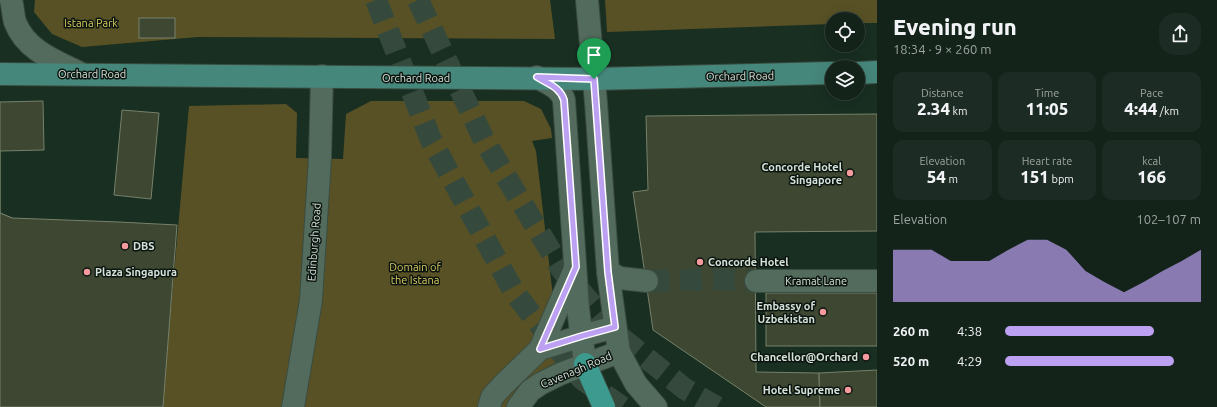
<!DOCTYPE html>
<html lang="en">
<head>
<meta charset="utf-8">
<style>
	:root { --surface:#13231a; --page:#1c2b23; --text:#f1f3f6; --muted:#9da4a2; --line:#324039; --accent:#bca0f2 }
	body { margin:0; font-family:Ubuntu,sans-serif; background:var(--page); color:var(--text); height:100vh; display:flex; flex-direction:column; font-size:15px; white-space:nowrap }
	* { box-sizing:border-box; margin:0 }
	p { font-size:13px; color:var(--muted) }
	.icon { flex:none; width:22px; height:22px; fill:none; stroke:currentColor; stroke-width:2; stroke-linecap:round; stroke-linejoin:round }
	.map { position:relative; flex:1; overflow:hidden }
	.sheet { display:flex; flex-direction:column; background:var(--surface); width:340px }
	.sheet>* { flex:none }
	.controls { position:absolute; left:825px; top:12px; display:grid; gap:8px }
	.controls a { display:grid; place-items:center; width:40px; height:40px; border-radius:50%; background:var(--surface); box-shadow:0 4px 16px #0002,0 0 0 1px var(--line); font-size:20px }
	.pin { position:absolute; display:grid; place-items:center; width:34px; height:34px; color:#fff; margin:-41px -17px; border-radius:50% 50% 50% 0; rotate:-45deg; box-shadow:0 0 4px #0007 }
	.pin .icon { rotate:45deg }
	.round { display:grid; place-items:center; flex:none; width:42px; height:42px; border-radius:16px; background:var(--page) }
	.head { display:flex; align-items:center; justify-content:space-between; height:68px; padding:0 16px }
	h1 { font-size:22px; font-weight:800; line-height:30px }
	.metrics { display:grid; grid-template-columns:repeat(3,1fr); gap:6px; height:68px; padding:4px 16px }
	.metrics div { display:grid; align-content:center; border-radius:10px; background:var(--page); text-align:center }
	.metrics b { font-size:17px; font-weight:800 }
	.metrics small { font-size:11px; font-weight:400 }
	.metrics p { font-size:11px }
	.chart { height:112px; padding:8px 16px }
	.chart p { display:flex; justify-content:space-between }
	.chart svg { width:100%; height:72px; margin-top:4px; fill:var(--accent); opacity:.7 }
	ul { padding:0 16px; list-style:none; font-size:13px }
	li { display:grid; grid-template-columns:64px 48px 1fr; align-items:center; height:30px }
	li i { height:10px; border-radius:5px; background:var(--accent) }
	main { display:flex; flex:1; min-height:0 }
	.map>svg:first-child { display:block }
	.green { fill:#585126 }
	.building { fill:#3d4732; stroke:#76816a }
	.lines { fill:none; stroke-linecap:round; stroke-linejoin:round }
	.minor-tunnel { stroke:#354a3d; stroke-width:22; stroke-dasharray:22 11; stroke-linecap:butt }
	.highway-tunnel { stroke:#354a3d; stroke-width:22; stroke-dasharray:22 11; stroke-linecap:butt }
	.minor-casing { stroke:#3a4c41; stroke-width:24 }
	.major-casing { stroke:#3a4c41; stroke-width:24 }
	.highway-casing { stroke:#3a4c41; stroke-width:24 }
	.minor { stroke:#536b5c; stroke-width:22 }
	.major { stroke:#46877b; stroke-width:22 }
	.highway { stroke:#3d9a8f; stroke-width:22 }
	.route-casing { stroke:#fff; stroke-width:8 }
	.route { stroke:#bca0f2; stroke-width:5 }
	.poi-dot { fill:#f59b9e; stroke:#0b140f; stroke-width:1.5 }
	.labels { text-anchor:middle; stroke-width:3; stroke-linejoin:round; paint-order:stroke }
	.park-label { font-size:11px; fill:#daca60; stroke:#0b140f }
	.street-label { font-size:11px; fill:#d5e2d9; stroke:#0b140f }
	.poi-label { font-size:11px; font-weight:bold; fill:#d5e2d9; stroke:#0b140f; text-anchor:end }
</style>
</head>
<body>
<main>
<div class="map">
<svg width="877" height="407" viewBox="0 0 877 407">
	<rect width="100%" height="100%" fill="#192f22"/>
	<g class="green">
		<polygon points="35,0 550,0 555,39 198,37 82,47 52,34 34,12"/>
		<polygon points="605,0 877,0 877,23 858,23 858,19 832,19 832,24 607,32"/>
		<polygon points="371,101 524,101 541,109 551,129 552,138 532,141 536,151 551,280 563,374 513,407 162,407 189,106 286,104 297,113 296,158 343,159 346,114"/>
	</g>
	<g class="building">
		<rect x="139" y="18" width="36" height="20"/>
		<polygon points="43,101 44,150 0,151 0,213 12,218 6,284 1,318 0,317 0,102"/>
		<polygon points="122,110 159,113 151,199 114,195"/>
		<polygon points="877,114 877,231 755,232 756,372 819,373 820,407 766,407 653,330 633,192 648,190 646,116"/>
		<polygon points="0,213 12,218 119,222 177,225 163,407 0,407"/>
		<rect x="766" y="293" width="111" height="53"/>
		<polygon points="877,370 877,407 820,407 819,373"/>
	</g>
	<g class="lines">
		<polyline class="minor-tunnel" points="647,281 719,279 756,281"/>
		<g class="highway-tunnel">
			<polyline points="376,0 431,140 514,292 582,379 622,407"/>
			<polyline points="418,0 484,140 562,270 620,337 685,389 717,407"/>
		</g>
		<g class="minor-casing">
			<g id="minor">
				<path d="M 11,0 C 13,7 13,15 15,22 C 26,51 56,61 82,74"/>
				<polyline points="587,0 596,103 608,272 619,352 636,384 656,407"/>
				<path d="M 537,77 C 548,84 560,87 564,100 L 578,308 L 585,364"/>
				<polyline points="608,272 620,278 647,281"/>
				<polyline points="756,281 877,281"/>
				<polyline points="540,349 574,271"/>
				<polyline points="293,407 311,300 320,158 322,76"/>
				<polyline points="489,407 492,397 503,385 540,349 582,336 615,327"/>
				<polyline points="518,407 530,391 540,384 560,374 619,352"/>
			</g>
		</g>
		<g class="major-casing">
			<g id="major">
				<polyline points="858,73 877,72"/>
				<polyline points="0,74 594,79 832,73"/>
			</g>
		</g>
		<g class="highway-casing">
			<polyline id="highway" points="585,364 604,407"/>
		</g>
		<use href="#minor" class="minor"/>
		<use href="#major" class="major"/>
		<use href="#highway" class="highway"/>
	</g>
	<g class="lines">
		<g class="route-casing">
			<path id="route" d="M 537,77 L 594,79 L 608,272 L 615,327 L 582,336 L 540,349 L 576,267 L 564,100 C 560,87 548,84 537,77 Z"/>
		</g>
		<use href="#route" class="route"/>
	</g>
	<g class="poi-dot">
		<circle cx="850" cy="173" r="4"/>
		<circle cx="125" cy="246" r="4"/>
		<circle cx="700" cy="262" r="4"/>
		<circle cx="87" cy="272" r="4"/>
		<circle cx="823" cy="312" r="4"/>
		<circle cx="866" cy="357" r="4"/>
		<circle cx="848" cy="390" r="4"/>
	</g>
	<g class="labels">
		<g class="park-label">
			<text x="91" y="27">Istana Park</text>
			<text x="415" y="271">Domain of<tspan x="415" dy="13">the Istana</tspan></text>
		</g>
		<g class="street-label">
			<text x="92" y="78">Orchard Road</text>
			<text transform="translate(740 76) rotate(-1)" y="4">Orchard Road</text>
			<text x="416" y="82">Orchard Road</text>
			<text transform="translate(314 242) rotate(-86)" y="4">Edinburgh Road</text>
			<text x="816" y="285">Kramat Lane</text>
			<text transform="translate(576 370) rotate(-23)" y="4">Cavenagh Road</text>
		</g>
		<g class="poi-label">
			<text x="842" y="171">Concorde Hotel<tspan x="842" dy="13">Singapore</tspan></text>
			<text x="133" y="250" text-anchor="start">DBS</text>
			<text x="708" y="266" text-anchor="start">Concorde Hotel</text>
			<text x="95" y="276" text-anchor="start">Plaza Singapura</text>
			<text x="815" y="310">Embassy of<tspan x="815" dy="13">Uzbekistan</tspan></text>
			<text x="858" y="361">Chancellor@Orchard</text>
			<text x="840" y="394">Hotel Supreme</text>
		</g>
	</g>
</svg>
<div class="controls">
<a><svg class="icon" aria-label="locate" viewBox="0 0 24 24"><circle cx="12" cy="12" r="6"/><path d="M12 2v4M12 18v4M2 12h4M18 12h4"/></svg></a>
<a><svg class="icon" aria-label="layers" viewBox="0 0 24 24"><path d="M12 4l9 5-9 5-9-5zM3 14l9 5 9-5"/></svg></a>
</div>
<div class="pin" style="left:594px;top:79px;background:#1e9e55"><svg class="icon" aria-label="arrive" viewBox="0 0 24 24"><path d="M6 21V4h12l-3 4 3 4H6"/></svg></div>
</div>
<section class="sheet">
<div class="head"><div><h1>Evening run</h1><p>18:34 · 9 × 260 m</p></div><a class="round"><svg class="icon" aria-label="share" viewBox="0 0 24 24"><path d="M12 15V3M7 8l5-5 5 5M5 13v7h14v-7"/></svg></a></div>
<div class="metrics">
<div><p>Distance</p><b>2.34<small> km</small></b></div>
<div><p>Time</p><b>11:05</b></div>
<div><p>Pace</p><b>4:44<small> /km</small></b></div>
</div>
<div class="metrics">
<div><p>Elevation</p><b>54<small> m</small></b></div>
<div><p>Heart rate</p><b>151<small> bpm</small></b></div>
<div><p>kcal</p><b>166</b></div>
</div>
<div class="chart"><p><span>Elevation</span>102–107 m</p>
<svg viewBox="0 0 160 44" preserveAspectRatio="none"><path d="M0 44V12L10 12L20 12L30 19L40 19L50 19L60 12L70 6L80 6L90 12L100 25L110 32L120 38L130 32L140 25L150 19L160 12V44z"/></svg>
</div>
<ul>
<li><b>260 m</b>4:38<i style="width:76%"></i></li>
<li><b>520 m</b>4:29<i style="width:86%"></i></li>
</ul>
</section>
</main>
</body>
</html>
